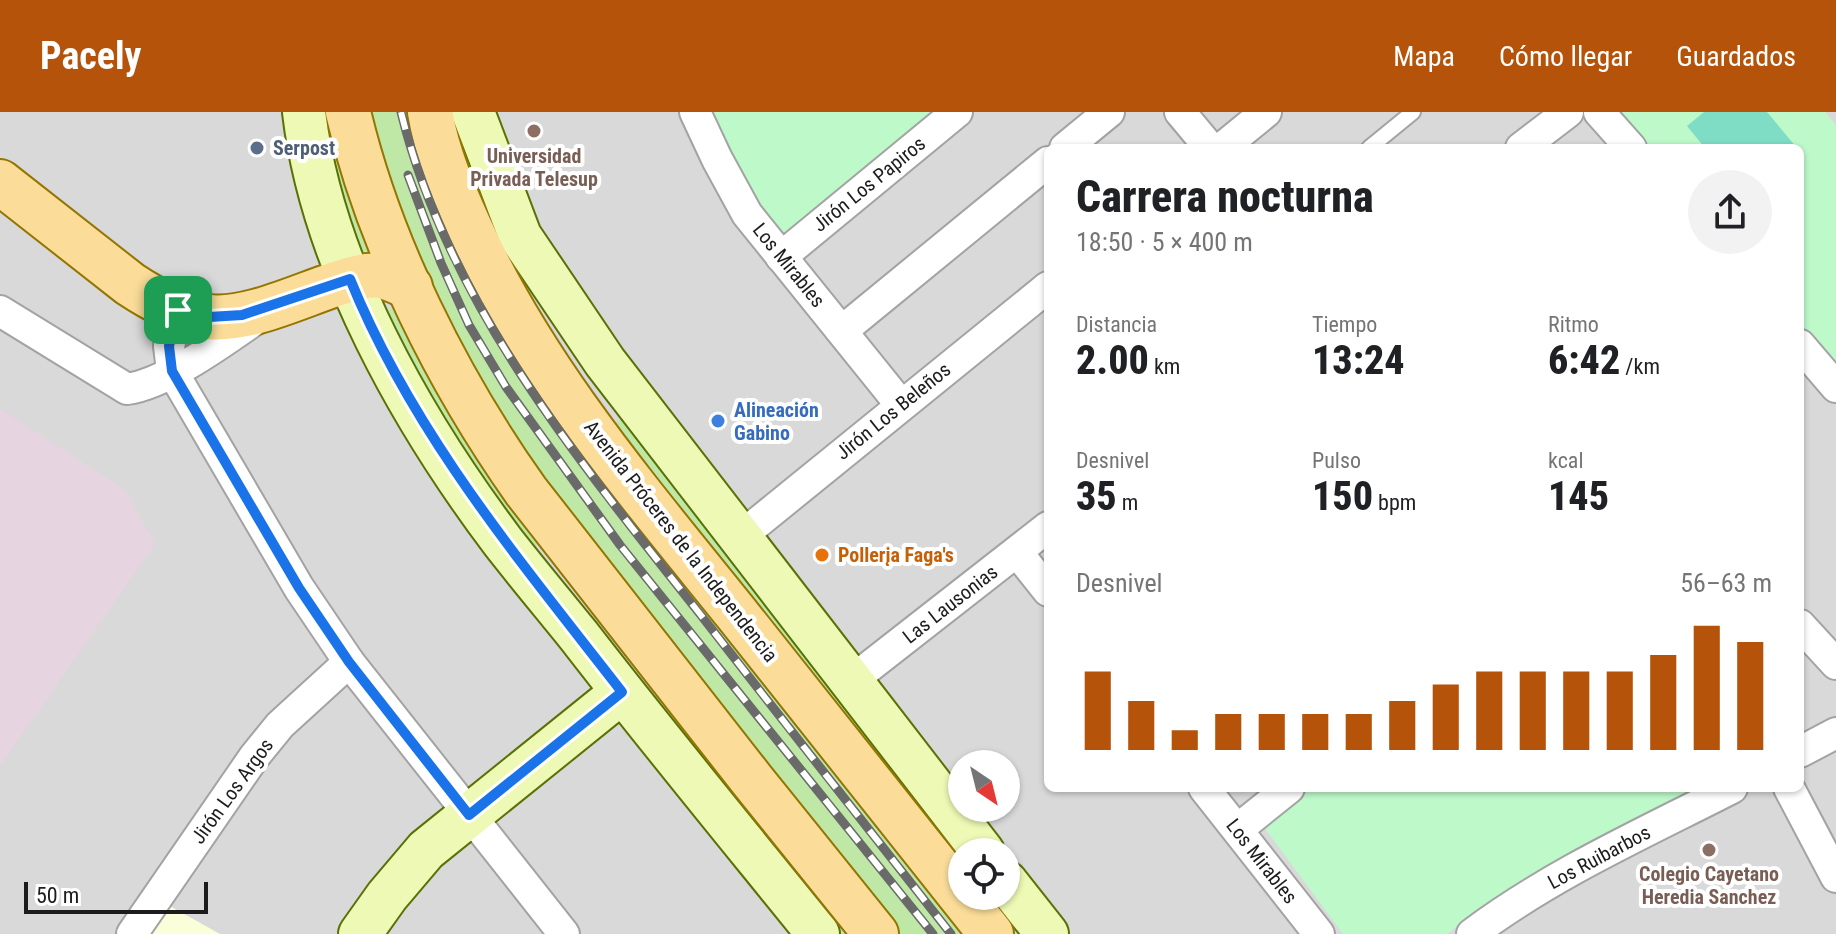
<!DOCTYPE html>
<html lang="es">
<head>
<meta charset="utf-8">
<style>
	:root { --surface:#fff; --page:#f2f2f2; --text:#202124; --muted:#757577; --accent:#b45309 }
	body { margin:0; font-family:"Roboto Condensed",sans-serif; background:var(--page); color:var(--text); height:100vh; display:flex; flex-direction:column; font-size:30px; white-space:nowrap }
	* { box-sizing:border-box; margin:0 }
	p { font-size:26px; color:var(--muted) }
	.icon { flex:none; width:44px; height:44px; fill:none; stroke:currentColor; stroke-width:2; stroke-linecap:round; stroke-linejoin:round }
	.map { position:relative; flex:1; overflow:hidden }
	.side { position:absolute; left:1044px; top:32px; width:760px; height:648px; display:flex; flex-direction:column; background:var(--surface); border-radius:12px; box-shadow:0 2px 6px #0004 }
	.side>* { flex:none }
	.needle { width:52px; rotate:145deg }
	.buttons { position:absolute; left:948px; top:638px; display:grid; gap:16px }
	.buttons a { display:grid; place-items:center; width:72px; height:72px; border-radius:50%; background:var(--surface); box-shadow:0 2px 6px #0004; font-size:40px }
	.scale { position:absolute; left:24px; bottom:20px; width:184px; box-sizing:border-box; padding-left:8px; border:4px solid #1c1c1c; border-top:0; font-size:22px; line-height:28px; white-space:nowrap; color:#1c1c1c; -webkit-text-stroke:6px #fff; paint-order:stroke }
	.pin { position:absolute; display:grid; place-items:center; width:68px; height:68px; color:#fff; margin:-34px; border-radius:16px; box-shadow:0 4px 12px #0006 }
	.round { display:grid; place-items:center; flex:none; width:84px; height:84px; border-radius:42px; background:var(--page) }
	.headline { display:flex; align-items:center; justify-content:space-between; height:136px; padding:0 32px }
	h1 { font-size:44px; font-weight:800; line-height:60px }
	.figures { display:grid; grid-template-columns:repeat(3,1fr); gap:12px; height:136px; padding:8px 32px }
	.figures div { display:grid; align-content:center }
	.figures b { font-size:40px; font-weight:800 }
	.figures small { font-size:22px; font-weight:400 }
	.figures p { font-size:22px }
	.chart { height:224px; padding:16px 32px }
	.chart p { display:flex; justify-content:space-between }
	.chart svg { width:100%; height:144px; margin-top:8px; stroke:var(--accent); stroke-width:6 }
	header { display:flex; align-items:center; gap:48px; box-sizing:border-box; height:112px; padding:0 40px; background:var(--accent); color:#fff }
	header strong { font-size:38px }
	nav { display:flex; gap:44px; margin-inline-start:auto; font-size:28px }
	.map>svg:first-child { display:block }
	.residential { fill:#dad9d9; fill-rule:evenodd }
	.industrial { fill:#e7d4e1 }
	.education { fill:#faffda }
	.grass { fill:#bfe8a7 }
	.park { fill:#bef9ca }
	.pitch { fill:#7fddc5 }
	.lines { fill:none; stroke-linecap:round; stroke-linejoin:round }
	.lane-casing { stroke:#a3a3a3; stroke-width:18 }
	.street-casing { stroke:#a3a3a3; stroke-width:34 }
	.secondary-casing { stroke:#587105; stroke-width:46 }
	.primary-casing { stroke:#937501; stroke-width:48 }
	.lane { stroke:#fff; stroke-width:14 }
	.street { stroke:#fff; stroke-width:30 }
	.secondary { stroke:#edf9b5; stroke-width:42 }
	.primary { stroke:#fbdd99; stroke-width:44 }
	.rail-casing { stroke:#6a6a6a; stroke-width:9 }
	.rail { stroke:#fff; stroke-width:6; stroke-dasharray:18; stroke-linecap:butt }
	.route-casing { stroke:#fff; stroke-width:16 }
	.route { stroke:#1a73e8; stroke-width:10 }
	.education-dot { fill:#8d6e63; stroke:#fff; stroke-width:3 }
	.service-dot { fill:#5c6f8a; stroke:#fff; stroke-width:3 }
	.shop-dot { fill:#3f7fe0; stroke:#fff; stroke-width:3 }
	.food-dot { fill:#e8710a; stroke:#fff; stroke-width:3 }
	.labels { text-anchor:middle; stroke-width:8; stroke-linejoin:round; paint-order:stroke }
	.service-label { font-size:20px; font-weight:bold; fill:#4e5e75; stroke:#fff; text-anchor:start }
	.education-label { font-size:20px; font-weight:bold; fill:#785e54; stroke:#fff }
	.street-label { font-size:20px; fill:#1c1c1c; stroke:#fff }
	.shop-label { font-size:20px; font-weight:bold; fill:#366cbe; stroke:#fff; text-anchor:start }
	.food-label { font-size:20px; font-weight:bold; fill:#c56008; stroke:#fff; text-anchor:start }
</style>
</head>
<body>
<header>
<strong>Pacely</strong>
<nav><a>Mapa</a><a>Cómo llegar</a><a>Guardados</a></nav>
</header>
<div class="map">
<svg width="1836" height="822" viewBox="0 0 1836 822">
	<rect width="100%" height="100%" fill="#eeebe2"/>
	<path class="residential" d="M 0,0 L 1836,0 L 1836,822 L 0,822 ZM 1048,36 L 1800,36 L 1800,676 L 1048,676 ZM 962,652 L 1006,652 L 1006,696 L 962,696 ZM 962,740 L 1006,740 L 1006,784 L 962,784 Z"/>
	<polygon class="industrial" points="0,297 125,378 155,432 0,654"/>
	<polygon class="education" points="168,793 220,822 147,822"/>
	<g class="grass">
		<polygon points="321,0 333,0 381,144 354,141"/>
		<polygon points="370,0 405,0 419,49 469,156 976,822 892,822 606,463 477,278 395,92"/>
		<polygon points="391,197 399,203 536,423 537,441 673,617 682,610 854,822 830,822 456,343 385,198"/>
		<polygon points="623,308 966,740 962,740 962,760 611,311"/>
	</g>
	<g class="park">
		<polygon points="706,0 936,0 779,128"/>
		<polygon points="1621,0 1825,0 1836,13 1836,255 1800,212 1800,36 1651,36"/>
		<polygon points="1312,676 1699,676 1576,737 1480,797 1447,822 1343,822 1264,715"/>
	</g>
	<polygon class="pitch" points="1704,0 1767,0 1797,36 1705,36 1687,14"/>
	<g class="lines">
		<g class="lane-casing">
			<polyline id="lane" points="1369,36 1413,0"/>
		</g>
		<g class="street-casing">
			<g id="street">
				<polyline points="695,0 717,47 747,102 901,293"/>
				<polyline points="1180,0 1210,36"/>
				<polyline points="1599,0 1631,36"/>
				<polyline points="1065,36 1109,0"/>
				<polyline points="1222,36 1266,0"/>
				<polyline points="1521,36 1568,0"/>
				<polyline points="781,145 957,0"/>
				<polyline points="178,198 169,234 172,259 299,476 349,550 564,822"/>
				<path d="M 0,199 L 127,277 C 166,272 227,227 260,204"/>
				<polyline points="843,218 1048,50"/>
				<polyline points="1800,233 1836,275"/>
				<polyline points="740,425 1048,175"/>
				<polyline points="1017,440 1048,479"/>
				<polyline points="1800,513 1836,552"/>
				<polyline points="851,569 1048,415"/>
				<polyline points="1800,640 1836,621"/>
				<polyline points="1204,676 1319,822"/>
				<polyline points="1789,676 1836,765"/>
				<polyline points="1238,717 1289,676"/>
				<polyline points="132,822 254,645 280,613 349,550"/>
				<path d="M 1472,822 C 1552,762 1644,721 1732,676"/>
			</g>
		</g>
		<g class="secondary-casing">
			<g id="secondary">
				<path d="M 304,0 C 322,152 412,309 503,430 C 528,462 554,493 579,524 C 657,625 738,723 818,822"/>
				<polyline points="473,0 520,124 605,250 983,740"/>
				<polyline points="1006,770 1047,822"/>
				<polyline points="360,822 387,784 426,738 622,580"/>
			</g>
		</g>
		<g class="primary-casing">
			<g id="primary">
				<path d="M 348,0 C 379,132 448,269 526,379 L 752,668 L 876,822"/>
				<path d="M 430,0 C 437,41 452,76 469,114 C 533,257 638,379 736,501 C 821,608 906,715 991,822"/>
				<path d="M 0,70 L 130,172 C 154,188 180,202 209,205 C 247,209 297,185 333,173 C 348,168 365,162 381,164 C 391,166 400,171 410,175"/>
			</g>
		</g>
		<use href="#lane" class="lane"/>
		<use href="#street" class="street"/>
		<use href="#secondary" class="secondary"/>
		<use href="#primary" class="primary"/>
		<g class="rail-casing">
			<g id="rail">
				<path d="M 401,0 C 448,192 580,350 700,502 C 783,609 867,715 951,822"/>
				<polyline points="408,63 441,151 469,213 506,275 620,433 933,822"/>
			</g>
		</g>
		<use href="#rail" class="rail"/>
	</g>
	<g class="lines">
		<g class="route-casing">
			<path id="route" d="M 350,167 C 413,322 521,450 622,580 L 469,703 L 349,550 L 299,476 L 172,259 L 169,234 L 178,198 L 209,205 L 242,203 Z"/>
		</g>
		<use href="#route" class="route"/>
	</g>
	<g class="education-dot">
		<circle cx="534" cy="19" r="8"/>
		<circle cx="1709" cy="738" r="8"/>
	</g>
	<circle class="service-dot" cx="257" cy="36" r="8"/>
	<circle class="shop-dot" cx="718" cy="309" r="8"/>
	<circle class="food-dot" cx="822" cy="443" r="8"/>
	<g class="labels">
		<g class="service-label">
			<text x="273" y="43">Serpost</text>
		</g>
		<g class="education-label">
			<text x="534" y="51">Universidad<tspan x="534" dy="23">Privada Telesup</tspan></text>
			<text x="1709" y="769">Colegio Cayetano<tspan x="1709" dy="23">Heredia Sanchez</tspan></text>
		</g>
		<g class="street-label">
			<text transform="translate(869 72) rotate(-39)" y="7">Jirón Los Papiros</text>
			<text transform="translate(789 153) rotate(51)" y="7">Los Mirables</text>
			<text transform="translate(893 299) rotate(-39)" y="7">Jirón Los Beleños</text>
			<text transform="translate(681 429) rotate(52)" y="7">Avenida Próceres de la Independencia</text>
			<text transform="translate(950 492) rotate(-38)" y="7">Las Lausonias</text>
			<text transform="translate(232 679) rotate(-54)" y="7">Jirón Los Argos</text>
			<text transform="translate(1599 745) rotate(-28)" y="7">Los Ruibarbos</text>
			<text transform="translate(1262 749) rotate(52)" y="7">Los Mirables</text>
		</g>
		<g class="shop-label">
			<text x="734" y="305">Alineación<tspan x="734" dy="23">Gabino</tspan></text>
		</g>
		<g class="food-label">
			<text x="838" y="450">Pollerįa Faga's</text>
		</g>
	</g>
</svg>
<div class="buttons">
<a><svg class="needle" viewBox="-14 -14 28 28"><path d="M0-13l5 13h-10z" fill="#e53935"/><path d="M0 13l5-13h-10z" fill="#757577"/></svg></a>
<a><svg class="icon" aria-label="locate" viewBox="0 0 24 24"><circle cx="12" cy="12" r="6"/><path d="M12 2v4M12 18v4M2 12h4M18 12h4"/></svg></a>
</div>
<div class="scale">50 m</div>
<div class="pin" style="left:178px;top:198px;background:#1e9e55"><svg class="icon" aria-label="arrive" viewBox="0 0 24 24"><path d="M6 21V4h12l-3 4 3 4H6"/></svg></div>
<section class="side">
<div class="headline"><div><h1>Carrera nocturna</h1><p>18:50 · 5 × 400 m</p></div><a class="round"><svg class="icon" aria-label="share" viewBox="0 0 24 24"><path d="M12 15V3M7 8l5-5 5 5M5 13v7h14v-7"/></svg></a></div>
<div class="figures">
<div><p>Distancia</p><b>2.00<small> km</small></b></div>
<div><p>Tiempo</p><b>13:24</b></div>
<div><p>Ritmo</p><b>6:42<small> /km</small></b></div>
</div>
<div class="figures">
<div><p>Desnivel</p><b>35<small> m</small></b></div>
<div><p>Pulso</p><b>150<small> bpm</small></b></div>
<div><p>kcal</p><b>145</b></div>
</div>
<div class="chart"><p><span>Desnivel</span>56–63 m</p>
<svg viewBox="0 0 160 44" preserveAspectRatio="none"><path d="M5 44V20M15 44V29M25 44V38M35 44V33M45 44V33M55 44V33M65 44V33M75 44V29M85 44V24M95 44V20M105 44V20M115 44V20M125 44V20M135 44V15M145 44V6M155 44V11"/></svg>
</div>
</section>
</div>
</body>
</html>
